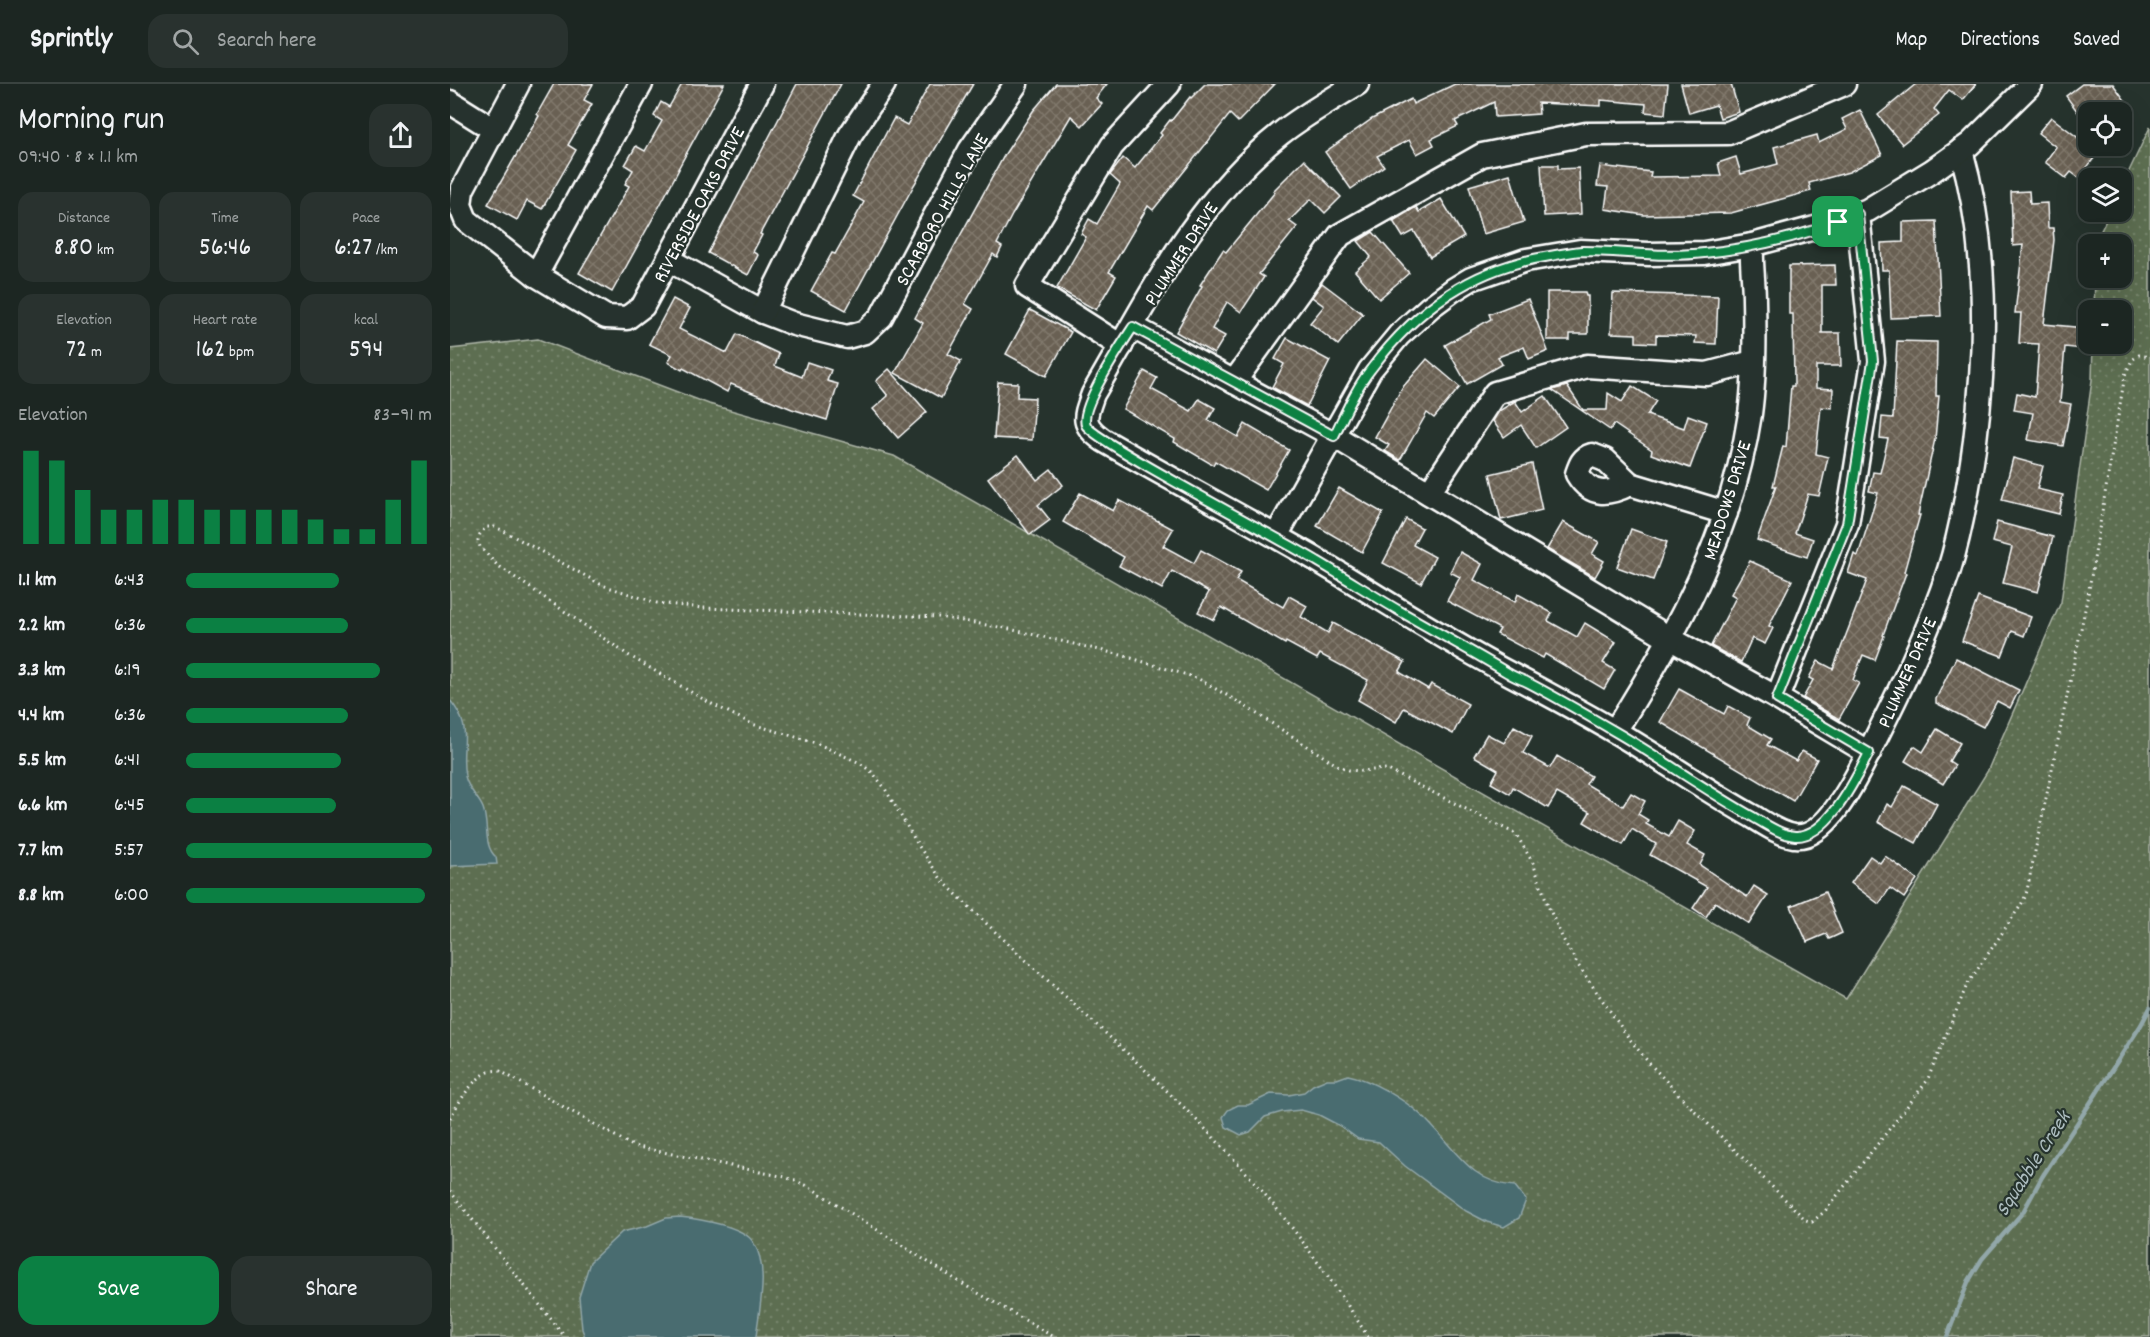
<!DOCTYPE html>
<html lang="en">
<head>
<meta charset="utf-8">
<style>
	:root { --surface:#1c2622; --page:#29322f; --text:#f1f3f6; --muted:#a0a5a5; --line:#3a4340; --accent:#0b8043 }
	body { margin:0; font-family:Dekko,sans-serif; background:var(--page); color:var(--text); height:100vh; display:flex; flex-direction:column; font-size:22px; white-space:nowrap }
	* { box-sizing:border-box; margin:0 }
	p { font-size:20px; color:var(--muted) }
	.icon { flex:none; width:33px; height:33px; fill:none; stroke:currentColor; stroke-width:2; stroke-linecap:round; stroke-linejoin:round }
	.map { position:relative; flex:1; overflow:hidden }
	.drawer { display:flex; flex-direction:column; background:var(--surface); width:450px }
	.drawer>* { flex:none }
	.buttons { position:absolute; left:1628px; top:18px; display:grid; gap:12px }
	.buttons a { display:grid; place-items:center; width:54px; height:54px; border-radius:12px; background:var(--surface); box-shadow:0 6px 24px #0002,0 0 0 2px var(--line); font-size:30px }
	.pin { position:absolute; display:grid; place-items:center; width:51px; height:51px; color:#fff; margin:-26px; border-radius:12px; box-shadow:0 3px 9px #0006 }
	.round { display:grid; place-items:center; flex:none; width:63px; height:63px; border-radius:18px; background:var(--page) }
	.summary { display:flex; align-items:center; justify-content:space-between; height:102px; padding:0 18px }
	h1 { font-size:33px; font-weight:600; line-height:45px }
	.figures { display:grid; grid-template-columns:repeat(3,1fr); gap:9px; height:102px; padding:6px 18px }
	.figures div { display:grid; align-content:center; border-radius:15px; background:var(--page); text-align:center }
	.figures b { font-size:26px; font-weight:600 }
	.figures small { font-size:16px; font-weight:400 }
	.figures p { font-size:16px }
	.chart { height:168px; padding:12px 18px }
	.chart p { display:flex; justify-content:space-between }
	.chart svg { width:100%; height:108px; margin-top:6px; stroke:var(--accent); stroke-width:6 }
	.button { display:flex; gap:12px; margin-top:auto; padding:12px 18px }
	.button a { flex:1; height:69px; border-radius:18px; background:var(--accent); color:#fff; font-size:24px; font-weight:600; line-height:69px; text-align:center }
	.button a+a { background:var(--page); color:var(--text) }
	ul { padding:0 18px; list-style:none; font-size:20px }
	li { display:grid; grid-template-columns:96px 72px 1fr; align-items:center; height:45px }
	li i { height:15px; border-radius:8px; background:var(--accent) }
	header { display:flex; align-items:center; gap:36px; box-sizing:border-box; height:84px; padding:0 30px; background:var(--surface); border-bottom:2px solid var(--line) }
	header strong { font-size:28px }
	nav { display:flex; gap:33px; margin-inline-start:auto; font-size:21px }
	.search { width:420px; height:54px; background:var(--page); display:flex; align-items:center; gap:15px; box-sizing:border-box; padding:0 21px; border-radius:18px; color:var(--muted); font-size:22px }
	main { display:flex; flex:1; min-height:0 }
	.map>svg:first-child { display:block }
	.grass { fill:url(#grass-dots); stroke:#aeb6a8; stroke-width:1.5 }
	.water { fill:#496c70; stroke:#92a7a9; stroke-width:1.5 }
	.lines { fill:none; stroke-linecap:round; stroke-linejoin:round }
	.stream { stroke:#92a7a9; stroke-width:4.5 }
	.building { fill:url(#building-cross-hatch); stroke:#fff; stroke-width:1.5 }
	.minor-casing { stroke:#fff; stroke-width:27 }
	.path { stroke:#fff; stroke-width:3; stroke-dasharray:1.5 4.5; stroke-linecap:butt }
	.minor { stroke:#26332d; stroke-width:22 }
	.route-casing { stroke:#fff; stroke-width:12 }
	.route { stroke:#0b8043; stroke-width:8 }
	.labels { text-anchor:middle; stroke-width:4.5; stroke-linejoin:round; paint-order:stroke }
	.street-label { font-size:20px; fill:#fff; stroke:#26332d }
	.water-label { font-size:21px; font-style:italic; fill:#adbdbf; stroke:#26332d }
</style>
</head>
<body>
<header>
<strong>Sprintly</strong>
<div class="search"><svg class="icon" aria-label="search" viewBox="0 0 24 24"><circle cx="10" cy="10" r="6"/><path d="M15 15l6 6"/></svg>Search here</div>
<nav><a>Map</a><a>Directions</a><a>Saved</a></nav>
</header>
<main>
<section class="drawer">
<div class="summary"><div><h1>Morning run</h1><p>09:40 · 8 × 1.1 km</p></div><a class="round"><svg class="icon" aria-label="share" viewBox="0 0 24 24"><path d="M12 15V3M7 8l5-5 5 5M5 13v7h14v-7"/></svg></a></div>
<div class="figures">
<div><p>Distance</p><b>8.80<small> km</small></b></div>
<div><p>Time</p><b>56:46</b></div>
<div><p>Pace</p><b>6:27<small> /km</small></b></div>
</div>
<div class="figures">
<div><p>Elevation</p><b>72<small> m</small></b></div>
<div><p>Heart rate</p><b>162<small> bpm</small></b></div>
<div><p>kcal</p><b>594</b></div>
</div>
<div class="chart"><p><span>Elevation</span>83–91 m</p>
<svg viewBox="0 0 160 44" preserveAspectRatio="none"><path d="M5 44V6M15 44V10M25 44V22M35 44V30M45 44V30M55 44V26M65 44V26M75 44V30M85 44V30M95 44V30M105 44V30M115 44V34M125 44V38M135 44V38M145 44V26M155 44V10"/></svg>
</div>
<ul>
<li><b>1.1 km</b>6:43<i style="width:62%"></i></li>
<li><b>2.2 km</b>6:36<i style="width:66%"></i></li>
<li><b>3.3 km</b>6:19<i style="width:79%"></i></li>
<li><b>4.4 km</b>6:36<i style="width:66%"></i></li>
<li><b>5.5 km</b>6:41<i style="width:63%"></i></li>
<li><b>6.6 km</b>6:45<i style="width:61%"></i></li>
<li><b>7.7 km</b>5:57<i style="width:100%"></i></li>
<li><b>8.8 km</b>6:00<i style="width:97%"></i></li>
</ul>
<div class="button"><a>Save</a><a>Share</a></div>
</section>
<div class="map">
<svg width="1700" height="1253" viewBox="0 0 1700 1253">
	<defs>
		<pattern id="grass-dots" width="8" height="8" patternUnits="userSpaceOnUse" patternTransform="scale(1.5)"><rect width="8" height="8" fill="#5d6e51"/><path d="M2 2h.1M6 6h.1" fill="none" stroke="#75846b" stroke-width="1.8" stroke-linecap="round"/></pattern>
		<pattern id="building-cross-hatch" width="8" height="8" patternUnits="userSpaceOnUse" patternTransform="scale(1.5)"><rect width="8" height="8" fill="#696052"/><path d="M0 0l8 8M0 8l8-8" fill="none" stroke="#80786c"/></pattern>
	</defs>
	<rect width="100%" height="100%" fill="#26332d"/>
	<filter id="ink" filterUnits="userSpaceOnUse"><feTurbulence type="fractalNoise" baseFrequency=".0167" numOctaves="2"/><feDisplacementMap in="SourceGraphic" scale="12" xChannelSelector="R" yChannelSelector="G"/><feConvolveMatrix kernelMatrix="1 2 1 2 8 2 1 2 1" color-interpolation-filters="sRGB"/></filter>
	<g filter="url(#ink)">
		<polygon class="grass" points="1700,43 1700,1253 0,1253 0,265 88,255 259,320 444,372 1396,915 1537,688 1611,518 1642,296 1643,260 1671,260 1671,226 1644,226 1645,194 1671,194 1671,160 1646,160 1646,157 1660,128 1671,128 1671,104"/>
		<g class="water">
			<path d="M 0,616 C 25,647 9,659 15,692 C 18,706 28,712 33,724 C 39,740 33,762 46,773 L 47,780 L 0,782 Z"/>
			<path d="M 898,991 C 920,995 955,1016 971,1031 C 1003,1060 1018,1099 1065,1102 L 1076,1116 L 1069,1134 L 1054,1143 L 1037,1138 L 1016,1127 L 955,1082 L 929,1058 L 908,1055 L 890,1042 L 869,1031 L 851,1026 L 832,1028 L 815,1033 L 800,1048 L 791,1051 L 776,1043 L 773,1033 L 778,1026 L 788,1021 L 798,1021 L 821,1010 L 839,1011 L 854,1008 L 863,1001 L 877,995 L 887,995 Z"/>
			<path d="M 230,1133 C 248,1135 294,1142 303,1158 C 320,1182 309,1226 306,1253 L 135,1253 L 132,1245 L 129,1213 L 140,1178 L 172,1148 L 197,1142 L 216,1134 Z"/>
		</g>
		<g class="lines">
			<polyline class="stream" points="1497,1253 1518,1198 1532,1175 1573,1128 1592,1093 1691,941 1700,924"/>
		</g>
		<g class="building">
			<polygon points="104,0 143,0 134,16 142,20 118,61 126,66 92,125 77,117 67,136 38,120 89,32 87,30"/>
			<polygon points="232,0 274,0 228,85 229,85 208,125 162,208 129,189 179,102 175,100 183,86 175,81 186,62 195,67 212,37 204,32 211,18 219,23"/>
			<polygon points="347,0 391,0 310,150 312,151 303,168 308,171 298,191 258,169"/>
			<polygon points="480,0 523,0 464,101 396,226 361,207 382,169 385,170 414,118 403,112 444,34 457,41"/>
			<polygon points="606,0 657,0 646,14 652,20 632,42 621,32 562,131 547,160 552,163 547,173 543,170 515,220 523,225 498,270 511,277 491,314 445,289 473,239 465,234 555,70 583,27"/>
			<polygon points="755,0 825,0 788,38 780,30 703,126 698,122 659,188 666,192 646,226 607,204 636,153 631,150 639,135 647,140 670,100 660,91 673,74 685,84 712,51 710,49 720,36 721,37 740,13 741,14"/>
			<polygon points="1005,0 1218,0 1215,30 1195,28 1196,20 1151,16 1151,22 1088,19 1089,30 1045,33 1044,18 1005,37 1008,42 981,55 984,61 967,70 959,56 927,72 934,82 901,105 875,68 922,35 961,15 963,20"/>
			<polygon points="1231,0 1281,0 1289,28 1270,34 1266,21 1239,29"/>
			<polygon points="1466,0 1526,0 1513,16 1499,6 1484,25 1489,31 1452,60 1428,31"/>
			<polygon points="1632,0 1663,0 1677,19 1664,28 1638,28 1638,42 1616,12"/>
			<polygon points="1410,26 1432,71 1399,88 1359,99 1361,107 1281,129 1194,131 1155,125 1158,103 1147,102 1150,82 1201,88 1200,93 1271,92 1268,79 1286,73 1291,90 1328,80 1324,63 1367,51 1369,59 1397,45 1392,35"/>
			<polygon points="1601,33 1648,69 1629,94 1621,88 1616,94 1595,78 1606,63 1588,49"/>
			<polygon points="854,76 891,113 875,129 861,115 839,137 847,143 809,190 814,193 791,228 777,218 762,245 775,252 764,270 726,248 752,202 750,201 773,166 776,168 825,108 823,107"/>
			<polygon points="1091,81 1108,81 1108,85 1129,84 1131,130 1094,132"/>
			<polygon points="1060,90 1074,138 1033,150 1019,102"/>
			<polygon points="1579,107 1580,120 1597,119 1598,144 1603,144 1604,156 1594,240 1635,244 1633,265 1615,263 1610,318 1621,320 1613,362 1578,356 1583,329 1564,326 1567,309 1585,313 1589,260 1569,259 1571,229 1565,229 1573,161 1563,162 1561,108"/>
			<polygon points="991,115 1014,153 980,173 964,147 953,153 943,137 966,123 969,128"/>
			<polygon points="1486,137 1491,232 1441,234 1439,186 1432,186 1431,159 1453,158 1453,138"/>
			<polygon points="923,148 959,189 929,215 905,187 921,173 908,157"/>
			<polygon points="1385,181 1386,201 1372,201 1372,249 1390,249 1391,282 1366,282 1366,304 1383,305 1382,324 1371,323 1366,370 1378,373 1369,412 1358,410 1345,449 1363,455 1357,473 1307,456 1326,402 1323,402 1333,362 1336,363 1341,302 1344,302 1343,230 1339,230 1339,182"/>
			<polygon points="872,199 913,230 888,261 860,239 874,222 862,213"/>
			<polygon points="1097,208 1135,208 1136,212 1138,212 1138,250 1120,250 1120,256 1097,256"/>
			<polygon points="1163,209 1268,212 1266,260 1245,259 1246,252 1206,251 1206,259 1186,258 1186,250 1161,249"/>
			<polygon points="223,215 240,224 229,245 277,269 287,250 329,270 325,282 352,293 357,278 381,286 377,297 388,300 377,336 342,325 281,300 277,308 233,284 232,286 218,278 222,271 199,260"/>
			<polygon points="1078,215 1098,267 1079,275 1074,263 1048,273 1052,280 1017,300 995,261 1041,235 1039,230"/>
			<polygon points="580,226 621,248 596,292 556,270"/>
			<polygon points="837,254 880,277 857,322 822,303 834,280 825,275"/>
			<polygon points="1447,257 1487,258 1486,312 1489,312 1485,355 1468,431 1470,431 1454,488 1456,489 1433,551 1434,552 1425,576 1413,571 1403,596 1409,599 1389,635 1353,614 1363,596 1359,594 1368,577 1383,585 1417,496 1398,489 1404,470 1408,472 1428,409 1419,407 1423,388 1430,389 1438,355 1430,354 1432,333 1443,334"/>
			<polygon points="977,275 1010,303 984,334 977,329 950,376 935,367 939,361 925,353 952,304"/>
			<polygon points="439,285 477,328 448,354 423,325 438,312 426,297"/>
			<polygon points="694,287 707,294 701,305 741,327 749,315 765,324 758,336 788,353 795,340 839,366 816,406 765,377 763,381 724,358 725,355 673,325"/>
			<polygon points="548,298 568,299 567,313 585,314 582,356 544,354"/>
			<polygon points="1117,302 1133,326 1157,326 1158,309 1172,318 1182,302 1206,317 1197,331 1234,344 1238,331 1257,338 1240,384 1201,370 1202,366 1164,340 1160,346 1102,306"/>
			<polygon points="1095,312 1116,343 1086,364 1071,341 1054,353 1043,337 1049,327 1065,317 1072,328"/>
			<polygon points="568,371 587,396 601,385 613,401 588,421 600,436 580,451 538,394"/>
			<polygon points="1563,374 1593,382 1587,405 1613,411 1609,430 1552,416"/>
			<polygon points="1082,380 1092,426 1051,436 1040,390"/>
			<polygon points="889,404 933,429 912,468 867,442"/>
			<polygon points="630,409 663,427 669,416 723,445 713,462 744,479 751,466 791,488 786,496 833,523 839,512 857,522 851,533 878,549 883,539 955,578 949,588 978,605 981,600 1018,620 1003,650 954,624 946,638 908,616 918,596 870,570 867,575 836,558 835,560 771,523 764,536 748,528 759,508 722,487 712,505 669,482 674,473 613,438"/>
			<polygon points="956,435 972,444 963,461 985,473 971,499 933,479"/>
			<polygon points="1113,438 1149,458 1142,470 1154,477 1145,493 1097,465"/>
			<polygon points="1547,438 1603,453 1588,508 1553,499 1562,463 1542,458"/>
			<polygon points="1181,445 1217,458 1203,496 1167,483"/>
			<polygon points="1010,468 1032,480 1024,496 1065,518 1068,510 1102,529 1098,537 1127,553 1135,539 1166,558 1153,579 1165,586 1154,605 1095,570 1093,574 1047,550 1050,545 997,517 1010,493 1000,488"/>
			<polygon points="1300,477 1342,496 1319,542 1323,544 1315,560 1302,554 1291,578 1261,562 1286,513 1281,510"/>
			<polygon points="1528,513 1581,533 1574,552 1562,547 1552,572 1512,557"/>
			<polygon points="1506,574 1569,606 1560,624 1547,617 1533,643 1486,619 1486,615"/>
			<polygon points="1229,605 1274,630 1278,622 1300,634 1297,641 1321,655 1317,661 1346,677 1352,667 1367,675 1343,717 1210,638"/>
			<polygon points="1064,642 1082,652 1073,669 1100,684 1107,672 1141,692 1136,700 1173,722 1181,709 1195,717 1188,730 1198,736 1196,740 1219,753 1228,737 1245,747 1237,761 1255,771 1250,781 1297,813 1304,802 1318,811 1299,840 1265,818 1256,833 1243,824 1257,803 1200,771 1206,760 1182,745 1173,761 1134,738 1140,728 1107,709 1098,724 1063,703 1060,710 1041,699 1048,686 1024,672 1037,650 1054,659"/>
			<polygon points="1487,645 1510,659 1499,677 1505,681 1493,700 1455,677 1464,662 1473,668"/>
			<polygon points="1454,702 1487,720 1466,759 1428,738 1437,720 1442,723"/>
			<polygon points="1420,772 1430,779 1435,772 1467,795 1454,814 1440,804 1429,820 1401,799"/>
			<polygon points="1375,808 1392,849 1379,855 1376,850 1357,858 1341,822"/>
		</g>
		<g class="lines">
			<g class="minor-casing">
				<g id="minor">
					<polyline points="68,0 12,106 10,121 16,136 86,191 156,233 177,234 193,222 312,0"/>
					<path d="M 907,0 C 881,16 854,31 830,50 C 745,117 697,218 643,310 C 635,333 630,340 653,356 C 722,396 793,433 862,473 C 928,512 993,555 1062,591 C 1096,609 1130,627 1164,647 C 1211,674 1255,706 1302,732 C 1314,739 1329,750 1344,752 C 1376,757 1406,694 1418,670 C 1448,610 1478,550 1499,486 C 1512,444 1519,401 1525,357 C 1537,259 1538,162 1511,66"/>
					<polyline points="0,18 43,45"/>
					<polyline points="1408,130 1423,277 1397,440 1327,614 1419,669"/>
					<polyline points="219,176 313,228 344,240 397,253 415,248 431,233 520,66 566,0"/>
					<polyline points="86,191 191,0"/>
					<polyline points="313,228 400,51 434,0"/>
					<polyline points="683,243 884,352 1221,555 1327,614"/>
					<polyline points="671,262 577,202 662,62 719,0"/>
					<polyline points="784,298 890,151 1032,71 1136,50 1278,49 1394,0"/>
					<path d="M 1142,371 L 1155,376 L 1180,400 C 1158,411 1141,413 1127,390 C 1130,381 1132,374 1142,371 Z"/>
					<polyline points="1180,400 1276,429"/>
					<polyline points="979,409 1045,309 1137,282 1257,290 1303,278"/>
					<polyline points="826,452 920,286 949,251 980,223 1003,206 1021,195 1076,176 1130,167 1199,170 1254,169 1302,161 1387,138 1418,126 1482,87 1520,60 1581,0"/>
					<path d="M 1165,647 C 1228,547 1282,449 1300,330 C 1305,293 1305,253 1304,216 C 1304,198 1301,180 1302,161"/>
				</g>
			</g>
			<g class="path">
				<path d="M 0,1034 C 9,1018 29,982 50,987 L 183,1062 L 335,1093 L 358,1102 L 516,1202 L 604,1253"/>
				<polyline points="0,1107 115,1253"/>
				<path d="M 918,1253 C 878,1189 832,1127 781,1072 C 690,974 585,890 491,795 L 468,761 L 434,703 L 423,689 L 410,679 L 366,659 L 302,640 L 258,618 L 178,571 L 47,481 L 30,463 L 28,456 L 30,450 L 36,443 L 44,443 L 52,446 L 152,501 L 207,519 L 253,524 L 488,533 L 555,544 L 671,571 L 747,594 L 790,619 L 887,681 L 899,686 L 911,687 L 936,685 L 1066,750 L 1083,779 L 1099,824 L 1113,855 L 1128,881 L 1178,953 L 1199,979 L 1238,1020 L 1356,1136 L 1362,1138 L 1375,1127 L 1477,997 L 1517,901 L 1571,821 L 1576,811 L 1638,511 L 1675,291 L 1682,276 L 1689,271 L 1700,273"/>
			</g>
			<use href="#minor" class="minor"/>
		</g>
	</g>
	<g class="lines" filter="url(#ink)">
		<g class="route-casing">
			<path id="route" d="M 1408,130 L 1423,277 L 1397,440 L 1327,615 L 1419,669 C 1406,694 1378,754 1345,752 C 1331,751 1315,740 1303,733 C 1255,706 1211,674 1164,647 C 1135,630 1106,613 1077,598 C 1070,595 1064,593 1058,589 C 1022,567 984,547 948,526 C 921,510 894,493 867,477 C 837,458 643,357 636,341 C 629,324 672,260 683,243 L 884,352 C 895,330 905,305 921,285 C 968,223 1023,184 1100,172 C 1111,170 1121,168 1132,167 C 1173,167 1214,174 1254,169 C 1306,164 1360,150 1408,130 Z"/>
		</g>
		<use href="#route" class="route"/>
	</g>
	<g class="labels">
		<g class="street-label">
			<text transform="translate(248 120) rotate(-62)" y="7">RIVERSIDE OAKS DRIVE</text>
			<text transform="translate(491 125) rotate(-61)" y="7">SCARBORO HILLS LANE</text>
			<text transform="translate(730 169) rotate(-57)" y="7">PLUMMER DRIVE</text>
			<text transform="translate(1276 416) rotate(-73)" y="7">MEADOWS DRIVE</text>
			<text transform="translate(1456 588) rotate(-66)" y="7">PLUMMER DRIVE</text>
		</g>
		<g class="water-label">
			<text transform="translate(1582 1079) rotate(-57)" y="7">Squabble Creek</text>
		</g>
	</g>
</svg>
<div class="buttons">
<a><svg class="icon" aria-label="locate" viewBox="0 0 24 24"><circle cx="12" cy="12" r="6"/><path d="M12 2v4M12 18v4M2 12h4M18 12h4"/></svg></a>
<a><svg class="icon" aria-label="layers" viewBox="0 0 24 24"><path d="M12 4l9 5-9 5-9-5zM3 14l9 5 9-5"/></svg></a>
<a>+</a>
<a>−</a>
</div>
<div class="pin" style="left:1388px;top:138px;background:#1e9e55"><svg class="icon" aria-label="arrive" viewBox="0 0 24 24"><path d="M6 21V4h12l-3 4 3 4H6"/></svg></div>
</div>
</main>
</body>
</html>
